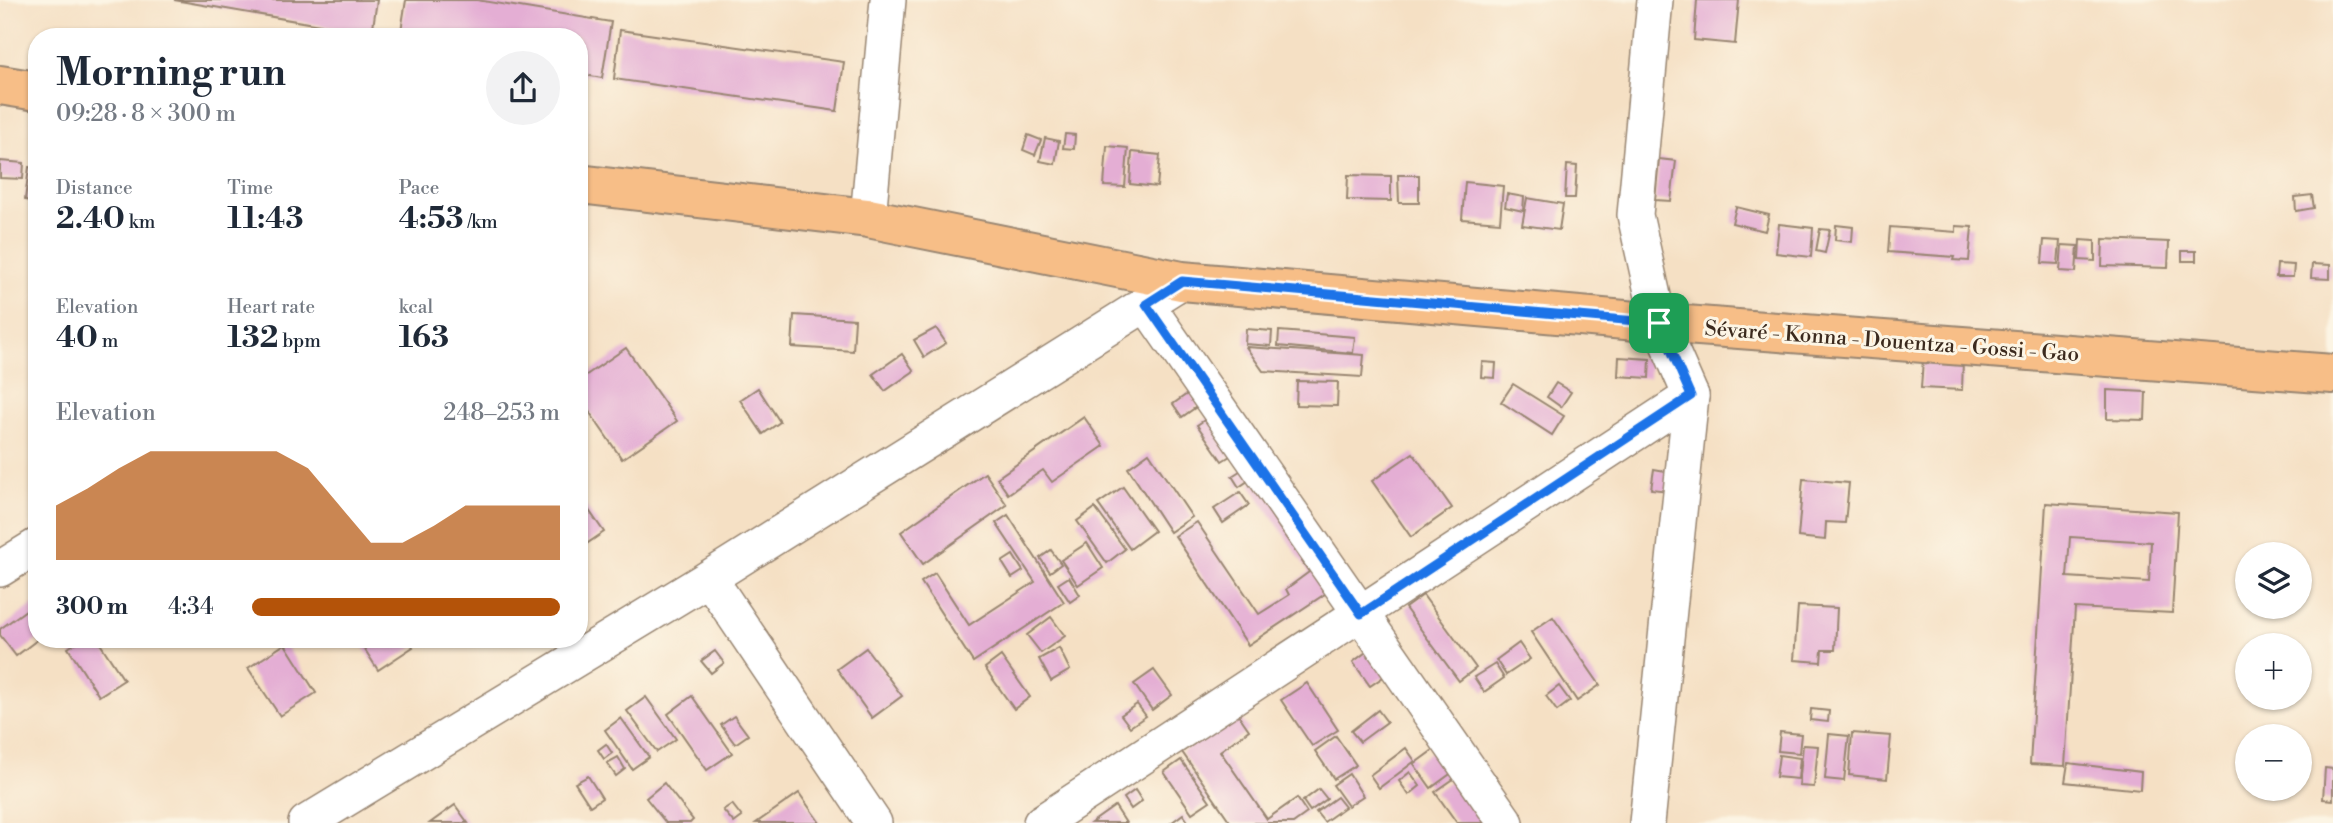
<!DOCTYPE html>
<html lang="en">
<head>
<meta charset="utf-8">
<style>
	:root { --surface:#fff; --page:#f2f2f3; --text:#1f2937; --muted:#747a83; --accent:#b45309 }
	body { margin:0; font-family:"Libre Bodoni",serif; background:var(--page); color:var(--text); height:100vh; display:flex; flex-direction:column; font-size:26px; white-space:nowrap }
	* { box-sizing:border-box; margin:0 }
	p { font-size:23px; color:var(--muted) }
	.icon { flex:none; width:38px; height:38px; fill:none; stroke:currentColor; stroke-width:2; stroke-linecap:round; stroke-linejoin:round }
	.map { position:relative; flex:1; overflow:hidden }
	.drawer { position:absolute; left:28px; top:28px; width:560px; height:620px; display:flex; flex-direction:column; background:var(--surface); border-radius:28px; box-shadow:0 2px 5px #0004 }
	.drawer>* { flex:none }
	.fabs { position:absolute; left:2235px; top:542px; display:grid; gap:14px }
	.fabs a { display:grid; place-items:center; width:77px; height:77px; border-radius:50%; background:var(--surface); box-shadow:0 2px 5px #0004; font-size:35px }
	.pin { position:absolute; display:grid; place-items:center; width:60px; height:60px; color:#fff; margin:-30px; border-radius:14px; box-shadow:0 4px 10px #0006 }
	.round { display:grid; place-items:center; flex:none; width:74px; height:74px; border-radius:37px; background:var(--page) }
	.overview { display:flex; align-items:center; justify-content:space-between; height:119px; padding:0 28px }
	h1 { font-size:38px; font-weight:700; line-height:52px }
	.figures { display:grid; grid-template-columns:repeat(3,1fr); gap:10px; height:119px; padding:7px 28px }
	.figures div { display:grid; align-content:center }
	.figures b { font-size:30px; font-weight:700 }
	.figures small { font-size:19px; font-weight:400 }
	.figures p { font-size:19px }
	.chart { height:196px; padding:14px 28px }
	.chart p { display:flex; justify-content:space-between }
	.chart svg { width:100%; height:126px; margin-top:7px; fill:var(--accent); opacity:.7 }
	ul { padding:0 28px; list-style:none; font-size:23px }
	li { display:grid; grid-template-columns:112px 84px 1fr; align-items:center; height:52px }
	li i { height:18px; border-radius:9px; background:var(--accent) }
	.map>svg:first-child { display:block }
	.building { fill:#e4aed4; fill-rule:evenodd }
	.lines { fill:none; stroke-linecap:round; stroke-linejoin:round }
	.minor-casing { stroke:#988571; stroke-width:38 }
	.primary-casing { stroke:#988571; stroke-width:42 }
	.minor { stroke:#fff; stroke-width:35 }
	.primary { stroke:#f7be87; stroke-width:38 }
	.route-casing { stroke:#fff; stroke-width:14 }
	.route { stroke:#1a73e8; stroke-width:9 }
	.labels { text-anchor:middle; stroke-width:6; stroke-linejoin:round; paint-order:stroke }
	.street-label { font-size:21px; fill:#3b2a1e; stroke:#fcf5e5 }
</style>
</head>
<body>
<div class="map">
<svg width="2333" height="823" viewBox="0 0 2333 823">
	<rect width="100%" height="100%" fill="#fcf5e5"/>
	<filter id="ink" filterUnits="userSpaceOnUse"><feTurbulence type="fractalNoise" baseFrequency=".0143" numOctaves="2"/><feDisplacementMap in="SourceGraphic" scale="14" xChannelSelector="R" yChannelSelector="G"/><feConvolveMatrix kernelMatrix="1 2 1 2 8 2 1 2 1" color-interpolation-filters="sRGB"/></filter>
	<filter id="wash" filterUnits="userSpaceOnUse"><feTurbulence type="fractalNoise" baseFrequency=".00686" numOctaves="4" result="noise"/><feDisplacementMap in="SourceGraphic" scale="28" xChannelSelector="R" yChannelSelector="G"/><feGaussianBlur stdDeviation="1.57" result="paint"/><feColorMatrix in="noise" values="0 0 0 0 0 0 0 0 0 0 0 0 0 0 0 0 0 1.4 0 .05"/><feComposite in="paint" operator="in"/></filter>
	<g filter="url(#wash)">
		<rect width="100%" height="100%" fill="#f5e0c4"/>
		<g id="blocks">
			<g class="building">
				<polygon points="174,0 377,0 372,34"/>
				<polygon points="406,0 477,0 611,22 602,78 579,74 579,37 400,37"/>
				<polygon points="1697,0 1739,0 1735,44 1694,40"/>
				<polygon points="620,30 844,62 837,111 614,79"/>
				<polygon points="1065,134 1075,135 1074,149 1063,148"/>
				<polygon points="1028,135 1041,140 1035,155 1023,150"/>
				<polygon points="1045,138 1059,141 1055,164 1040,161"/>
				<polygon points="1107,146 1128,148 1125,187 1104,186"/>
				<polygon points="1132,152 1160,155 1157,187 1130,184"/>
				<polygon points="1659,159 1676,161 1671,201 1655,200"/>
				<polygon points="0,161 24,163 23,179 0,178"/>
				<polygon points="1567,165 1577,166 1575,198 1565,198"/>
				<polygon points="29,167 37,168 37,202 25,200"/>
				<polygon points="1348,175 1391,176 1391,201 1347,200"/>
				<polygon points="1398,175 1419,175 1419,203 1399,203"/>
				<polygon points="1465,182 1503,186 1500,222 1462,219"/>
				<polygon points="1507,194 1524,197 1523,211 1505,207"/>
				<polygon points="2312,195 2314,208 2296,211 2295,197"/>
				<polygon points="1527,198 1563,204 1559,230 1522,225"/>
				<polygon points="1736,207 1769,215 1765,231 1732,223"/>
				<polygon points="1779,224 1813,228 1811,257 1776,253"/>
				<polygon points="1836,225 1853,227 1852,242 1835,240"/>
				<polygon points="1956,226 1972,227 1969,261 1953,260 1954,257 1888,252 1890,227 1956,232"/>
				<polygon points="1820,229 1830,230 1825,253 1816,251"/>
				<polygon points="2103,239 2169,242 2168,268 2102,266"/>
				<polygon points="2044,240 2060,241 2058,264 2042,263"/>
				<polygon points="2080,240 2095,241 2095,261 2079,260"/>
				<polygon points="2062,245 2078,246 2076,272 2060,271"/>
				<rect x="2182" y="251" width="14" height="10"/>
				<polygon points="2277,264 2294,265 2293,277 2276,277"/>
				<polygon points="2312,264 2330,265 2330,279 2311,278"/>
				<polygon points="794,315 855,319 853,351 792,347"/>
				<polygon points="936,328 946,343 924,357 914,340"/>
				<polygon points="1246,329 1272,331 1271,346 1245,344"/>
				<polygon points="1279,331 1355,337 1353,353 1278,346"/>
				<polygon points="1246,347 1364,355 1362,377 1263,371"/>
				<polygon points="626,348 677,421 622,459 579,397 579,380"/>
				<polygon points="902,354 914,371 885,391 873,374"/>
				<polygon points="1619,357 1650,359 1649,378 1618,376"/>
				<polygon points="1923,359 1963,361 1962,390 1921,388"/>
				<polygon points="1482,362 1496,363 1495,378 1481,377"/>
				<polygon points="1297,381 1338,382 1337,406 1296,405"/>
				<polygon points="1556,383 1571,392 1561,407 1547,397"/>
				<polygon points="1513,384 1564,416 1552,435 1501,402"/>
				<polygon points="758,388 780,422 763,434 740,400"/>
				<polygon points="2107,390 2146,392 2145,420 2107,419"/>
				<polygon points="1190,392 1199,405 1182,417 1173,404"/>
				<polygon points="1212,415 1243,448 1222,461 1197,425"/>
				<polygon points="1084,417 1104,446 1052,482 1043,470 1008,494 997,478"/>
				<polygon points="1149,453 1192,517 1170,532 1128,468"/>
				<polygon points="1413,453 1452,508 1411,537 1372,481"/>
				<polygon points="1251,464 1258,474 1239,487 1232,476"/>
				<polygon points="1654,469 1671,472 1668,491 1651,489"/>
				<polygon points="985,473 1007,505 923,564 901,532"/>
				<polygon points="1260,477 1334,588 1248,645 1175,536 1197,522 1259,614 1289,595 1286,589 1309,572 1250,484"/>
				<polygon points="1803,479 1849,483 1845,523 1826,522 1825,540 1798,537"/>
				<polygon points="1123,487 1154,531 1130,549 1098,504"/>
				<polygon points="1240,492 1249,505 1223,523 1214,509"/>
				<polygon points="579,496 604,532 579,549"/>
				<path d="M 2046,503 L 2178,512 L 2172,613 L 2075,608 L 2065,766 L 2030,764 ZM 2070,537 L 2151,542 L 2149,582 L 2067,577 Z"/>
				<polygon points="1095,508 1125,549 1107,563 1077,521"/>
				<polygon points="1008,515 1064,602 973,662 921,582 935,573 969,625 1035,582 996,523"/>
				<polygon points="1087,543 1103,568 1078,585 1061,560"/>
				<polygon points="1051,550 1061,564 1050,572 1040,558"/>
				<polygon points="1013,555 1023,571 1012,578 1002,562"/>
				<polygon points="1069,577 1080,595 1070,602 1058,584"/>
				<polygon points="1423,595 1476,668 1459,681 1405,608"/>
				<polygon points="37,602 37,640 16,656 0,635 0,629"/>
				<polygon points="1798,606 1837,608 1835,650 1822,650 1821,662 1794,660"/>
				<polygon points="1051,617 1065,636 1041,653 1027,635"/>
				<polygon points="1553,617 1600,685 1577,701 1531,632"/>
				<polygon points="82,639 97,639 124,680 99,696 68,648"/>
				<polygon points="358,639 408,639 413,647 378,670"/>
				<polygon points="1378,643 1395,669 1370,686 1353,662"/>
				<polygon points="1519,643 1530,659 1506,675 1496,660"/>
				<polygon points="285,644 316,693 280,716 248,668"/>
				<polygon points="866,648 902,696 872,718 837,669"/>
				<polygon points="1059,648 1070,670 1051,681 1039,659"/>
				<polygon points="715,651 724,663 711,673 701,661"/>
				<polygon points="1001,656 1030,697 1014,709 985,668"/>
				<polygon points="1495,664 1504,678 1484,692 1474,677"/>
				<polygon points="1154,670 1172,695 1152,710 1134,684"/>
				<polygon points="1307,683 1338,730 1312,746 1281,700"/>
				<polygon points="1559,686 1570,701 1557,711 1546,696"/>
				<polygon points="692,696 732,753 707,770 668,714"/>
				<polygon points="646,697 676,739 657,752 627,711"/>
				<polygon points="1137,704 1146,716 1130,727 1121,715"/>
				<polygon points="1811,709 1829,711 1828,722 1810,720"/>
				<polygon points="1378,710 1387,722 1360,742 1351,731"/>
				<polygon points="1238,714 1249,730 1220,751 1267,819 1297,798 1307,813 1293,823 1231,823 1182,752"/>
				<polygon points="734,716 748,735 735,744 721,725"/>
				<polygon points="621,718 649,757 632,769 605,730"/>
				<polygon points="1780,732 1801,734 1799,753 1778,751"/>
				<polygon points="1852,733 1891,736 1887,779 1849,775"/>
				<polygon points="1829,734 1849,736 1844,781 1825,779"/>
				<polygon points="1336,736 1356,765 1334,779 1315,751"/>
				<polygon points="606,744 612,753 604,759 598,750"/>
				<polygon points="1440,745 1457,769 1431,788 1414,764"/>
				<polygon points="1803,745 1818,746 1814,787 1799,786"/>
				<polygon points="1406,748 1415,761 1379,788 1370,775"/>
				<polygon points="1779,755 1800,758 1798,779 1776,777"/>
				<polygon points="618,757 625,769 616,776 607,763"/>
				<polygon points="1181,760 1210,801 1192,813 1164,772"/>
				<polygon points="2068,763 2141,772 2140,790 2065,782"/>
				<polygon points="2325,768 2333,769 2333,800 2323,799"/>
				<polygon points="1410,772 1420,786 1409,795 1399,781"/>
				<polygon points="1349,774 1363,796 1348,806 1333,785"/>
				<polygon points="588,776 602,798 590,806 575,783"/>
				<polygon points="1458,776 1490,823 1457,823 1435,792"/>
				<polygon points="664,783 693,820 690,823 666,823 646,798"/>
				<polygon points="1319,789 1327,799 1310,811 1303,801"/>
				<polygon points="1135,790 1142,801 1131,809 1124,798"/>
				<polygon points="799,793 820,823 756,823"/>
				<polygon points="1337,797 1345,807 1324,822 1316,812"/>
				<polygon points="732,804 742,817 734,823 723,810"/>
				<polygon points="455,805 468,823 430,823"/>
				<polygon points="1115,806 1126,823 1091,823"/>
				<polygon points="1183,814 1189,823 1171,823"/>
			</g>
		</g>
	</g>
	<g filter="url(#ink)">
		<use href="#blocks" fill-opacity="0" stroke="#988571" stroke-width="2"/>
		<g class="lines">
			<g class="minor-casing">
				<g id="minor">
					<polyline points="868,218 888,0"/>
					<polyline points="1146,304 1506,823"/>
					<polyline points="0,569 37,546"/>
					<polyline points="709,578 874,823"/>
					<polyline points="306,823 709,578 1182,281"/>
					<polyline points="1041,823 1691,396"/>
					<polyline points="1647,823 1691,396 1659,323 1635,215 1655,0"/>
				</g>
			</g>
			<g class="primary-casing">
				<g id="primary">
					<polyline points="0,85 37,91"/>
					<polyline points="579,184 868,218 1182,281 1659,323 2333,374"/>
				</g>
			</g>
			<use href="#minor" class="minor"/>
			<use href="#primary" class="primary"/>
		</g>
	</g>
	<g class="lines" filter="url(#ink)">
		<g class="route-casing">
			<polygon id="route" points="1182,281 1659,323 1691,396 1361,614 1146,304"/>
		</g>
		<use href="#route" class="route"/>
	</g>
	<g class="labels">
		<g class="street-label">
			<text transform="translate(1892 341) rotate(4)" y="7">Sévaré - Konna - Douentza - Gossi - Gao</text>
		</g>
	</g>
</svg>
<div class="fabs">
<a><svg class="icon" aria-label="layers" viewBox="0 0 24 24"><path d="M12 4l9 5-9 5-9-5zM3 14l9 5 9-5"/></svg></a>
<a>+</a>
<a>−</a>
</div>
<div class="pin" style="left:1659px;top:323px;background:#1e9e55"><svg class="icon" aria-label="arrive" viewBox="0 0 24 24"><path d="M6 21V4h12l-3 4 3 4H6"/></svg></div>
<section class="drawer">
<div class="overview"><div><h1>Morning run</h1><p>09:28 · 8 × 300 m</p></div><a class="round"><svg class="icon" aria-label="share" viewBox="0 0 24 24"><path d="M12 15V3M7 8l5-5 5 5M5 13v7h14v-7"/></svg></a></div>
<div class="figures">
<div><p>Distance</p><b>2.40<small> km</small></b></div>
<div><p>Time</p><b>11:43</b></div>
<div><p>Pace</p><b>4:53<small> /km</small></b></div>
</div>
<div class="figures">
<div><p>Elevation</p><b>40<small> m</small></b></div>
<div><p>Heart rate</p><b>132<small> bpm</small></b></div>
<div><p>kcal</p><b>163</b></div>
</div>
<div class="chart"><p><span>Elevation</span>248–253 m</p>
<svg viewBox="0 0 160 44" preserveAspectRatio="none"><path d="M0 44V25L10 19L20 12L30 6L40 6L50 6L60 6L70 6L80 12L90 25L100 38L110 38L120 32L130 25L140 25L150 25L160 25V44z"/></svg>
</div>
<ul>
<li><b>300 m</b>4:34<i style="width:100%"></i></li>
</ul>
</section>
</div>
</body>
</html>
